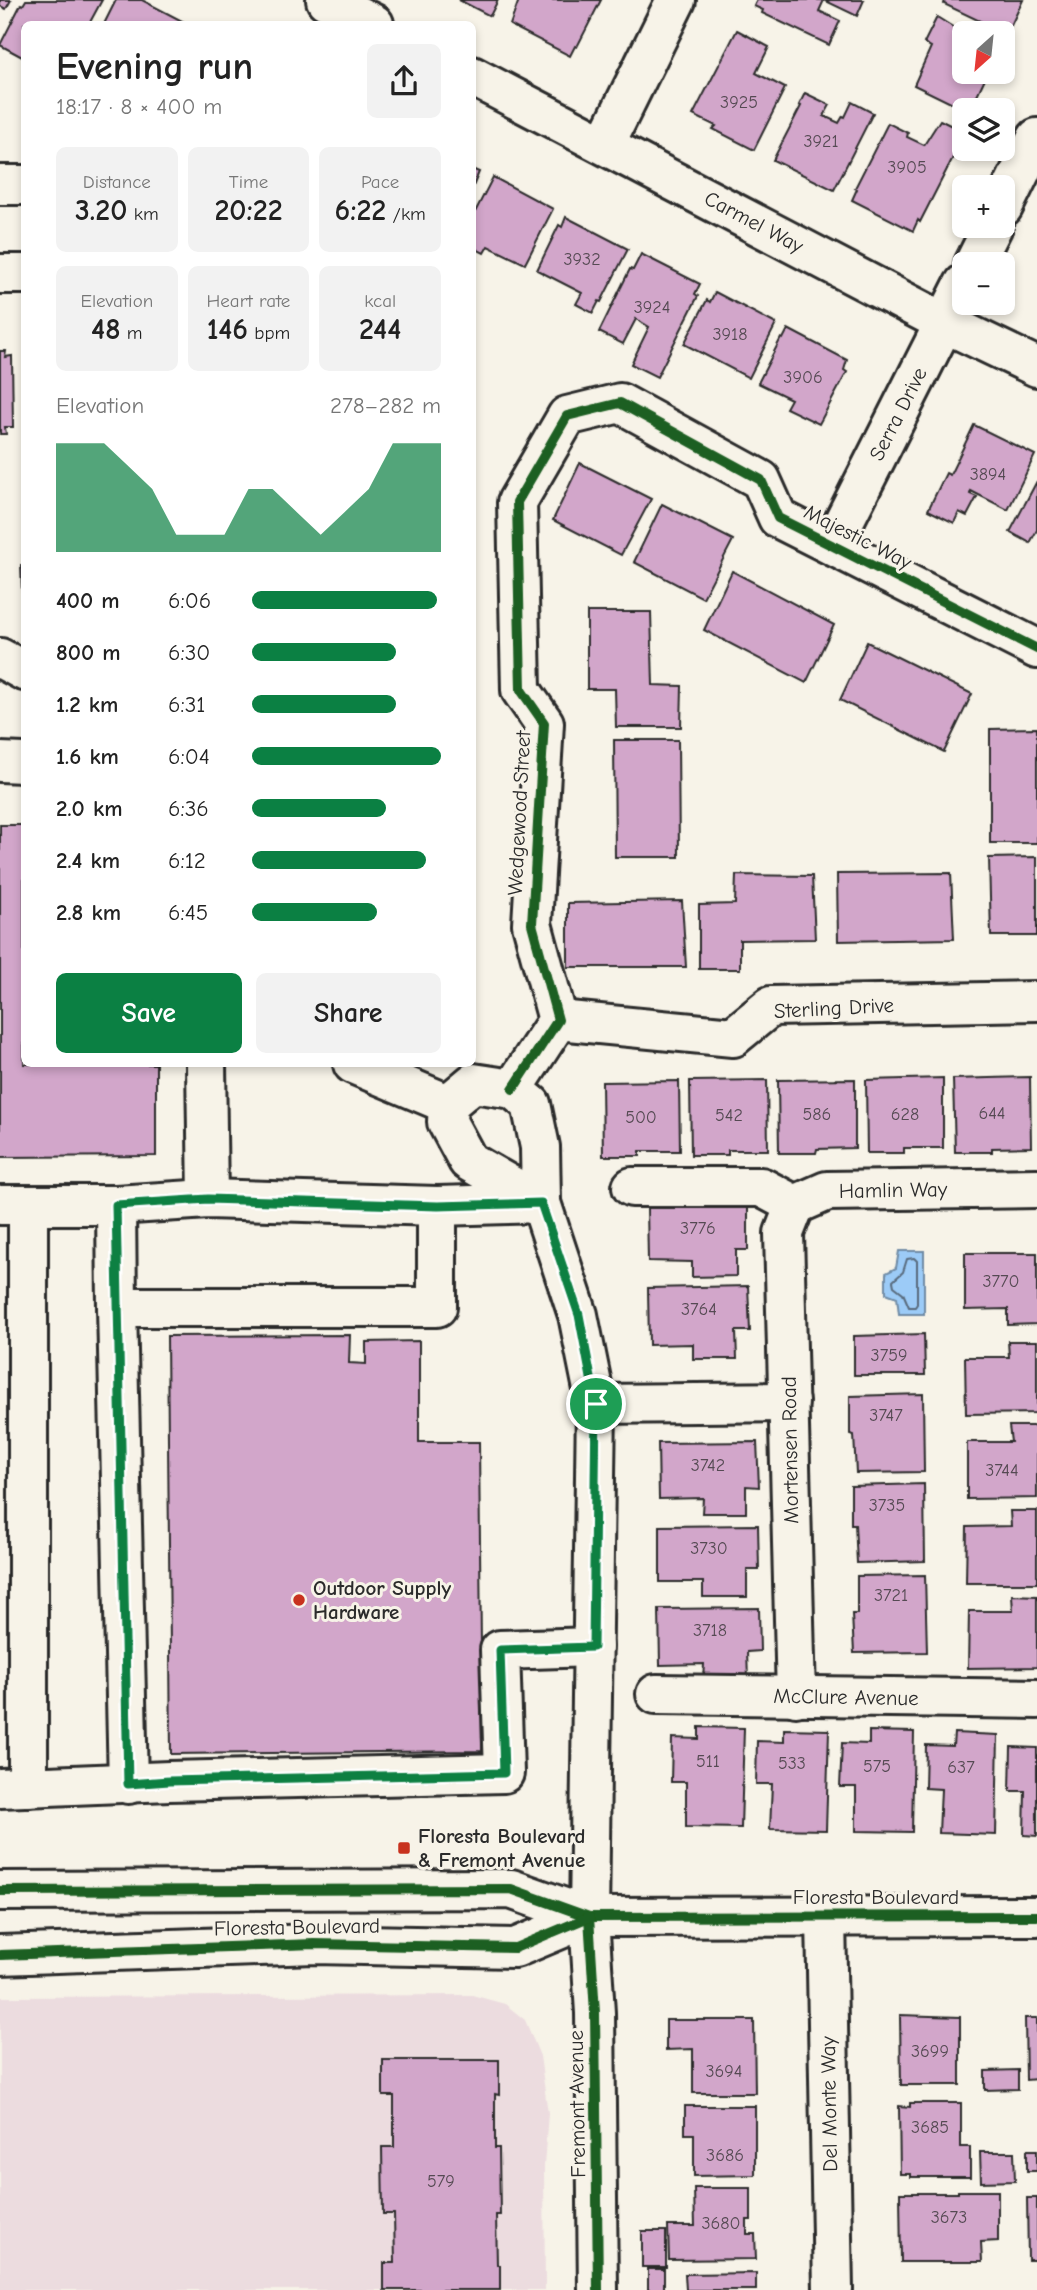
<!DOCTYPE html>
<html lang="en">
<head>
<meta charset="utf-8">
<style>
	:root { --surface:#fff; --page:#f2f2f2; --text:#222; --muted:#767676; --accent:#0b8043 }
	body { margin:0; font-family:"Comic Neue",sans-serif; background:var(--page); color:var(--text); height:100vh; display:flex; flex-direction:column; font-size:26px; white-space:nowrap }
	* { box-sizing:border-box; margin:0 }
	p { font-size:23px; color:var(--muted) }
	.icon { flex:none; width:38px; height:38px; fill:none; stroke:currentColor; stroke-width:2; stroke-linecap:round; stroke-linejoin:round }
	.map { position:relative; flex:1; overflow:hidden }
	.panel { position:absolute; left:21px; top:21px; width:455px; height:1046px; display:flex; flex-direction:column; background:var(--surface); border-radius:10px; box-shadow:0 4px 10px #0003 }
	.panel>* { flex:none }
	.needle { width:46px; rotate:207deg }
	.fabs { position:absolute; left:952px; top:21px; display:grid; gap:14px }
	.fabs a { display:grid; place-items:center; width:63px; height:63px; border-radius:10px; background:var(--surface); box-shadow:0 4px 10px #0003; font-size:35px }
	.pin { position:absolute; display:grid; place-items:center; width:60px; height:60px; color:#fff; margin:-30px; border:4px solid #fff; border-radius:50%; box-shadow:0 2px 7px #0007 }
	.round { display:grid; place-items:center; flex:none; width:74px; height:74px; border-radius:10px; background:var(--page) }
	.summary { display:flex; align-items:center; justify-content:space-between; height:119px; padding:0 35px }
	h1 { font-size:38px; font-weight:700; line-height:52px }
	.metrics { display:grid; grid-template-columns:repeat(3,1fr); gap:10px; height:119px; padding:7px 35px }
	.metrics div { display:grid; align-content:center; border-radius:10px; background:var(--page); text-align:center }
	.metrics b { font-size:30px; font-weight:700 }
	.metrics small { font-size:19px; font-weight:400 }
	.metrics p { font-size:19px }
	.chart { height:196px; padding:14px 35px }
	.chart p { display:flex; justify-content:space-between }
	.chart svg { width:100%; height:126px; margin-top:7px; fill:var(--accent); opacity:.7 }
	.action { display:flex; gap:14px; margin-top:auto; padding:14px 35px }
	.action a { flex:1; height:80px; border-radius:10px; background:var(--accent); color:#fff; font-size:28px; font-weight:700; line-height:80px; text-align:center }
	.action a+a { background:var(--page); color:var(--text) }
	ul { padding:0 35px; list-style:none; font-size:23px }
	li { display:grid; grid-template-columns:112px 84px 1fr; align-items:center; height:52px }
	li i { height:18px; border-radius:9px; background:var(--accent) }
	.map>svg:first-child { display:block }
	.built { fill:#ecdcdf }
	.water { fill:#9ccbf7; stroke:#6f8ba5; stroke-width:2 }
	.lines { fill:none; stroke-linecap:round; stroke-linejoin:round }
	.shore { stroke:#586b7d; stroke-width:2 }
	.building { fill:#d2a6ca; stroke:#2b2b2b; stroke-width:2 }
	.minor-casing { stroke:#2b2b2b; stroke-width:44 }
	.minor { stroke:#f7f3e8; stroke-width:38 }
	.cycleway-casing { stroke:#f7f3e8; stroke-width:15 }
	.cycleway { stroke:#1b5e20; stroke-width:10 }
	.route-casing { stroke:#fff; stroke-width:14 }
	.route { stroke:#0b8043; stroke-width:9 }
	.poi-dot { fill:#c8321e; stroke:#f7f3e8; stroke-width:2.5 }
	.labels { text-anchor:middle; stroke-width:6; stroke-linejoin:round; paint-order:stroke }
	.number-label { font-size:18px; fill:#554a53 }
	.street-label { font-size:21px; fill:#2b2b2b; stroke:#f7f3e8 }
	.poi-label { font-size:21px; font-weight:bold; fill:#2b2b2b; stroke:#f7f3e8; text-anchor:start }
</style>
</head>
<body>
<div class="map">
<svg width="1037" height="2290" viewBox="0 0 1037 2290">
	<rect width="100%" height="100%" fill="#f7f3e8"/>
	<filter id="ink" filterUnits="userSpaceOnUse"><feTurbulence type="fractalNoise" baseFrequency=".0143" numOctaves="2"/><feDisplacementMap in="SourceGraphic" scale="14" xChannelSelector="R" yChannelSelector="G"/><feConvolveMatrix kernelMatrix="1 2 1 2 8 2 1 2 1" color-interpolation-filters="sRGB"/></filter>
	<g filter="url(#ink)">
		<polygon class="built" points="472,1995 505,2004 525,2020 540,2056 548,2113 544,2166 545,2290 0,2290 0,1997"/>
		<polygon class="water" points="899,1251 924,1251 924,1314 899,1314 897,1297 886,1293 886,1273 896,1268"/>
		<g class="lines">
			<polygon class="shore" points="914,1258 917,1261 917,1304 915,1307 909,1307 903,1293 894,1286 893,1281 903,1272 907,1259"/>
		</g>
		<g class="building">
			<polygon points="0,0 11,0 6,9 0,6"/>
			<polygon points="26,0 102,0 89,24 24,24 24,58 0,45 21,4 23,5"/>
			<polygon points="116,0 142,0 186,23 185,24 104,24"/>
			<polygon points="459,0 498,0 490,16"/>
			<polygon points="519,0 601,0 577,47 575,46 570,56 510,25"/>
			<polygon points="757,0 864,0 857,16 824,0 819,11 840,21 829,45 762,13 763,10 754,6"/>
			<polygon points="945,0 1023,0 1007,34 944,4"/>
			<polygon points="937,17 964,34 964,72 988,72 970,110 965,110 914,85 931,47 924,43"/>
			<polygon points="737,30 769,47 756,73 785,88 754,150 713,129 716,126 693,115"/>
			<polygon points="805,93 830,105 824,116 839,123 843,116 845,117 852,102 873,113 834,190 773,160 801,106 799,105"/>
			<polygon points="940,120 964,132 964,136 920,222 918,220 913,231 852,200 857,189 855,188 888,123 908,133 907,137 924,145"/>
			<polygon points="472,169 479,172 472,189"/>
			<polygon points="493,177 553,209 525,264 488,246 484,253 472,247 472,218"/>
			<polygon points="566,217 628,249 601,302 599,301 593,313 576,304 582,293 537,270 559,225 562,227"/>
			<polygon points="641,254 700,284 695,294 698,296 657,377 631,364 649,327 636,319 623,344 599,332 630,269 633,270"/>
			<polygon points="715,292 776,324 749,378 684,344 707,300 710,302"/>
			<polygon points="788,329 847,360 844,370 847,372 819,424 786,408 791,399 758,383 781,338 783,339"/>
			<polygon points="0,351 6,351 5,357 12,356 13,427 5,427 6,434 0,434"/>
			<polygon points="974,425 1035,455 1008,510 971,491 970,494 977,497 967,516 959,512 954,523 928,510 946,473 950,475"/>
			<polygon points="580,463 651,499 621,555 553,520"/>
			<polygon points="1037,481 1037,530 1030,543 1010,532"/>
			<polygon points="662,504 733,540 703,598 634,562"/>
			<polygon points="21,565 24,565 24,649"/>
			<polygon points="732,571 834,625 806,683 704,630"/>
			<polygon points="587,612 651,612 653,685 682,686 681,727 616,727 615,689 587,689"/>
			<polygon points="867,642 972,694 944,752 840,700"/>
			<polygon points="1037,728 1037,843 990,843 990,729"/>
			<polygon points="614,740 678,740 679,857 615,857"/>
			<polygon points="0,825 24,825 24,1064 156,1064 156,1156 0,1157"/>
			<polygon points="1037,857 1037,936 991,936 989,858"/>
			<polygon points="951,873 954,939 838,941 837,874"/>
			<polygon points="736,875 812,876 815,939 740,940 740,969 699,969 699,905 735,904"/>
			<polygon points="682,901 686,967 568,967 568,903"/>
			<polygon points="1030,1077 1031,1147 992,1148 992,1152 955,1152 953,1079"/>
			<polygon points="943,1078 943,1148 904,1148 904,1153 867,1153 866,1080"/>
			<polygon points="855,1079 855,1148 817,1149 816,1153 779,1153 778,1080"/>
			<polygon points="767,1080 768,1150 728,1150 728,1155 691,1155 690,1081"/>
			<polygon points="679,1081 680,1151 640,1151 640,1156 603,1156 602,1082"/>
			<polygon points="748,1205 748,1250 736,1250 736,1276 692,1277 692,1262 648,1261 647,1206"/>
			<polygon points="965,1253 1037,1253 1037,1324 1008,1325 1008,1309 965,1310"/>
			<polygon points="748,1286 750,1331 736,1331 737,1359 693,1359 693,1344 649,1345 648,1288"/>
			<polygon points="924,1334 925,1375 854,1375 854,1336"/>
			<polygon points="350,1335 349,1363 366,1364 366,1342 419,1341 419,1442 479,1442 482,1751 171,1754 167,1336"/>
			<polygon points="1008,1341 1037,1341 1037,1413 966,1414 965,1357 1009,1357"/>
			<polygon points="923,1394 924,1472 856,1473 854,1435 850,1434 850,1396"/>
			<polygon points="1009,1426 1037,1426 1037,1498 967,1499 967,1442 1011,1442"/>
			<polygon points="757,1442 759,1487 746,1486 746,1513 702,1513 703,1498 659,1499 658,1443"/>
			<polygon points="924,1484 925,1561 857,1563 855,1524 851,1524 851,1486"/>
			<polygon points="1010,1511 1037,1511 1037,1583 966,1583 967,1527 1011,1526"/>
			<polygon points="758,1525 759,1570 747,1570 747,1597 703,1597 703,1582 660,1582 660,1526"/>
			<polygon points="925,1575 927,1652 854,1653 852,1614 857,1614 857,1576"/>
			<polygon points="1012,1595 1037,1596 1037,1667 968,1668 969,1611 1013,1611"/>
			<polygon points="759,1608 760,1651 747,1652 748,1679 703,1680 704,1664 660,1665 659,1609"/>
			<polygon points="699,1727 744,1728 741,1828 686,1827 686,1782 671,1782 672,1738 699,1739"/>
			<polygon points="784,1729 829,1730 826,1830 770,1829 772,1784 756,1784 757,1741 784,1742"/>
			<polygon points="869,1731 914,1732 912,1832 856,1831 856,1787 840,1787 842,1743 869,1744"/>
			<polygon points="954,1733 998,1735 996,1835 939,1833 941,1789 925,1788 926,1745 953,1746"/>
			<polygon points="1011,1747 1037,1748 1037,1836 1024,1835 1025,1791 1010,1791"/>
			<polygon points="900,2015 960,2017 960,2085 901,2085"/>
			<polygon points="1025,2018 1037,2018 1037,2079 1026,2080"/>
			<polygon points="666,2020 754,2020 755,2093 693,2093 693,2049 666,2050"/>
			<polygon points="383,2060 499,2060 499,2095 495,2094 495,2148 499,2148 500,2215 496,2215 497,2265 500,2265 500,2290 384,2290 384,2263 395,2263 394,2214 383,2214 382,2147 394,2147 394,2096 383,2096"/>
			<polygon points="1018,2070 1018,2089 985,2090 985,2071"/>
			<polygon points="910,2103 961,2103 961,2147 970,2147 970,2177 911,2177 911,2174 900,2174 899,2106 910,2107"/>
			<polygon points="685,2106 755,2106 755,2175 694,2176 694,2134 685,2134"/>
			<rect x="1027" y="2150" width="10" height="21"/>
			<polygon points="980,2152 1014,2152 1015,2181 981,2182"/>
			<polygon points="694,2188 751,2188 751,2220 747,2220 747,2234 755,2234 756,2259 669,2260 668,2226 695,2226"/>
			<polygon points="958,2191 998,2191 998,2241 981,2242 982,2262 901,2262 900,2193 958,2193"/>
			<polygon points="1027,2198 1037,2198 1037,2260 1028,2260"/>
			<rect x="642" y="2231" width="24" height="36"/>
			<rect x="648" y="2269" width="16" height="21"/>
			<polygon points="756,2273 756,2290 686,2290 685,2274"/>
		</g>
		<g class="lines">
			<g class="minor-casing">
				<g id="minor">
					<polyline points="326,0 374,24"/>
					<polyline points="472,76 945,323 1037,367"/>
					<polyline points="605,144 676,0"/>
					<polyline points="0,185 24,185"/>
					<polyline points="1003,207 1037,138"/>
					<polyline points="974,264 993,226"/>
					<polyline points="0,274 24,274"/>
					<polyline points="832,545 964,284"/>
					<polyline points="0,658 24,671"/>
					<polyline points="0,762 24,763"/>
					<polyline points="558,1020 733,1037 771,1006 1037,1001"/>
					<polyline points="206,1064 208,1199"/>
					<polyline points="353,1064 448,1104"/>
					<polygon points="473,1083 513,1089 531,1104 540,1147 541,1203 468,1161 447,1122 448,1104"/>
					<polyline points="513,1089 558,1020 532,924 544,723 521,690 517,502 567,416 620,403 761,480 778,518 1037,649"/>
					<polyline points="632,1187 761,1187 795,1205 827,1191 1037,1188"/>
					<polyline points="0,1205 116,1205 208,1199 437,1206 541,1203 578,1315 596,1404 589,1917 595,2013 598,2290"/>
					<polyline points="116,1205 117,1307 437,1307 437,1206"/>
					<polyline points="795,1205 784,1233 796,1697"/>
					<polyline points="117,1307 128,1784"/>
					<polyline points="596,1404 789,1402"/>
					<polyline points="656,1694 1037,1699"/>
					<polyline points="28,1787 28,1205"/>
					<polyline points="0,1788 169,1781 504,1773 500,1650 593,1647"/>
					<polyline points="0,1891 511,1889 589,1917 1037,1916"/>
					<polyline points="826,1917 833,2290"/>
					<polyline points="0,1955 314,1944 515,1948 589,1917"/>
				</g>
			</g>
			<use href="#minor" class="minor"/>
			<g class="cycleway-casing">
				<g id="cycleway">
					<polyline points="513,1089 558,1020 532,924 544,723 521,690 517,502 567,416 620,403 761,480 778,518 1037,649"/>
					<polyline points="0,1891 511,1889 589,1917 1037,1916"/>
					<polyline points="589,1917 595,2013 598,2290"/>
					<polyline points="0,1955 314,1944 515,1948 589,1917"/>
				</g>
			</g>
			<use href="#cycleway" class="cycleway"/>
		</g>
	</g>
	<g class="lines" filter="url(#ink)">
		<g class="route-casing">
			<polygon id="route" points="208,1199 438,1206 541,1203 579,1315 596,1404 593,1647 500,1650 504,1773 169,1781 128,1784 116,1205"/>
		</g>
		<use href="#route" class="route"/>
	</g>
	<g class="poi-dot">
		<circle cx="299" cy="1600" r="7"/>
		<rect x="397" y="1841" width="14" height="14" rx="3.5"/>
	</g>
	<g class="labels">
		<g class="number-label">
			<text x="739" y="108">3925</text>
			<text x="821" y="147">3921</text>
			<text x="907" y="173">3905</text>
			<text x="582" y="265">3932</text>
			<text x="652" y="313">3924</text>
			<text x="730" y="340">3918</text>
			<text x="803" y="383">3906</text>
			<text x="988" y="480">3894</text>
			<text x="992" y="1119">644</text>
			<text x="817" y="1120">586</text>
			<text x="905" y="1120">628</text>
			<text x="729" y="1121">542</text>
			<text x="641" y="1123">500</text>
			<text x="698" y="1234">3776</text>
			<text x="1001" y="1287">3770</text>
			<text x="699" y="1315">3764</text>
			<text x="889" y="1361">3759</text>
			<text x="886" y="1421">3747</text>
			<text x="708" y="1471">3742</text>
			<text x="1002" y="1476">3744</text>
			<text x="887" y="1511">3735</text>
			<text x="709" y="1554">3730</text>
			<text x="891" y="1601">3721</text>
			<text x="710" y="1636">3718</text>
			<text x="708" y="1767">511</text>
			<text x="792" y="1769">533</text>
			<text x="877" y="1772">575</text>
			<text x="961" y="1773">637</text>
			<text x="930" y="2057">3699</text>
			<text x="724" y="2077">3694</text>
			<text x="930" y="2133">3685</text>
			<text x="725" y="2161">3686</text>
			<text x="441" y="2187">579</text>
			<text x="949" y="2223">3673</text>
			<text x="721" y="2229">3680</text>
		</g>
		<g class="street-label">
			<text transform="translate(754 222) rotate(28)" y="7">Carmel Way</text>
			<text transform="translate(898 414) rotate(-63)" y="7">Serra Drive</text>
			<text transform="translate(858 537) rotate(27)" y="7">Majestic Way</text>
			<text transform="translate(519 813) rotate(-87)" y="7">Wedgewood Street</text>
			<text transform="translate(834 1008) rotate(-3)" y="7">Sterling Drive</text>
			<text transform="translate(893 1190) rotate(-1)" y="7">Hamlin Way</text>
			<text transform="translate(790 1450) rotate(-91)" y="7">Mortensen Road</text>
			<text transform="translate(846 1697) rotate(1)" y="7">McClure Avenue</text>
			<text x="876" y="1904">Floresta Boulevard</text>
			<text transform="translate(297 1927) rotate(-1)" y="7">Floresta Boulevard</text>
			<text transform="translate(577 2104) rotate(-91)" y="7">Fremont Avenue</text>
			<text transform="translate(829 2104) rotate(-91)" y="7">Del Monte Way</text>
		</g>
		<g class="poi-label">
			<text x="313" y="1595">Outdoor Supply<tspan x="313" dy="24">Hardware</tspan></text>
			<text x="418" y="1843">Floresta Boulevard<tspan x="418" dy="24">&amp; Fremont Avenue</tspan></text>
		</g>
	</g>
</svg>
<div class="fabs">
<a><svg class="needle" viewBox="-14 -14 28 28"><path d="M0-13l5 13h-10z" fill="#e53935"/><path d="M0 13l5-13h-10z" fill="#767676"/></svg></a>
<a><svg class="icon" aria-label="layers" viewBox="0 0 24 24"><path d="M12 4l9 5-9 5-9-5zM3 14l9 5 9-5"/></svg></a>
<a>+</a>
<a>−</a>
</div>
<div class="pin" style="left:596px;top:1404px;background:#1e9e55"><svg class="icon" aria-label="arrive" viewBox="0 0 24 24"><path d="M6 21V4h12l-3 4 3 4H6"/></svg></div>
<section class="panel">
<div class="summary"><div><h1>Evening run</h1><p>18:17 · 8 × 400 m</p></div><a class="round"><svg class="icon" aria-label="share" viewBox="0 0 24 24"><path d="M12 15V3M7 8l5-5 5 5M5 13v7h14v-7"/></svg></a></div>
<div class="metrics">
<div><p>Distance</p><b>3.20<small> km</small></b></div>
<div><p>Time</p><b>20:22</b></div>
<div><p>Pace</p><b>6:22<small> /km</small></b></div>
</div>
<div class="metrics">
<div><p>Elevation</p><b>48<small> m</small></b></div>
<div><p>Heart rate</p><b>146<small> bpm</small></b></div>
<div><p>kcal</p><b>244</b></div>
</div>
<div class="chart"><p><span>Elevation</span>278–282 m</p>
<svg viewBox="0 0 160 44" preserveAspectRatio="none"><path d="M0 44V6L10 6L20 6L30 14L40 22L50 38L60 38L70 38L80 22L90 22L100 30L110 38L120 30L130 22L140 6L150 6L160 6V44z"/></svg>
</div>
<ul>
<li><b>400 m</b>6:06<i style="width:98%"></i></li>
<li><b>800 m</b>6:30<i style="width:76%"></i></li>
<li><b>1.2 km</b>6:31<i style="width:76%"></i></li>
<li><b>1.6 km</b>6:04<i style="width:100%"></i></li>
<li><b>2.0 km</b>6:36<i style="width:71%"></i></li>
<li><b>2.4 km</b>6:12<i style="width:92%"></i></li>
<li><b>2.8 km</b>6:45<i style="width:66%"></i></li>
</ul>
<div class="action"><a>Save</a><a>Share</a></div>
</section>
</div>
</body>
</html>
